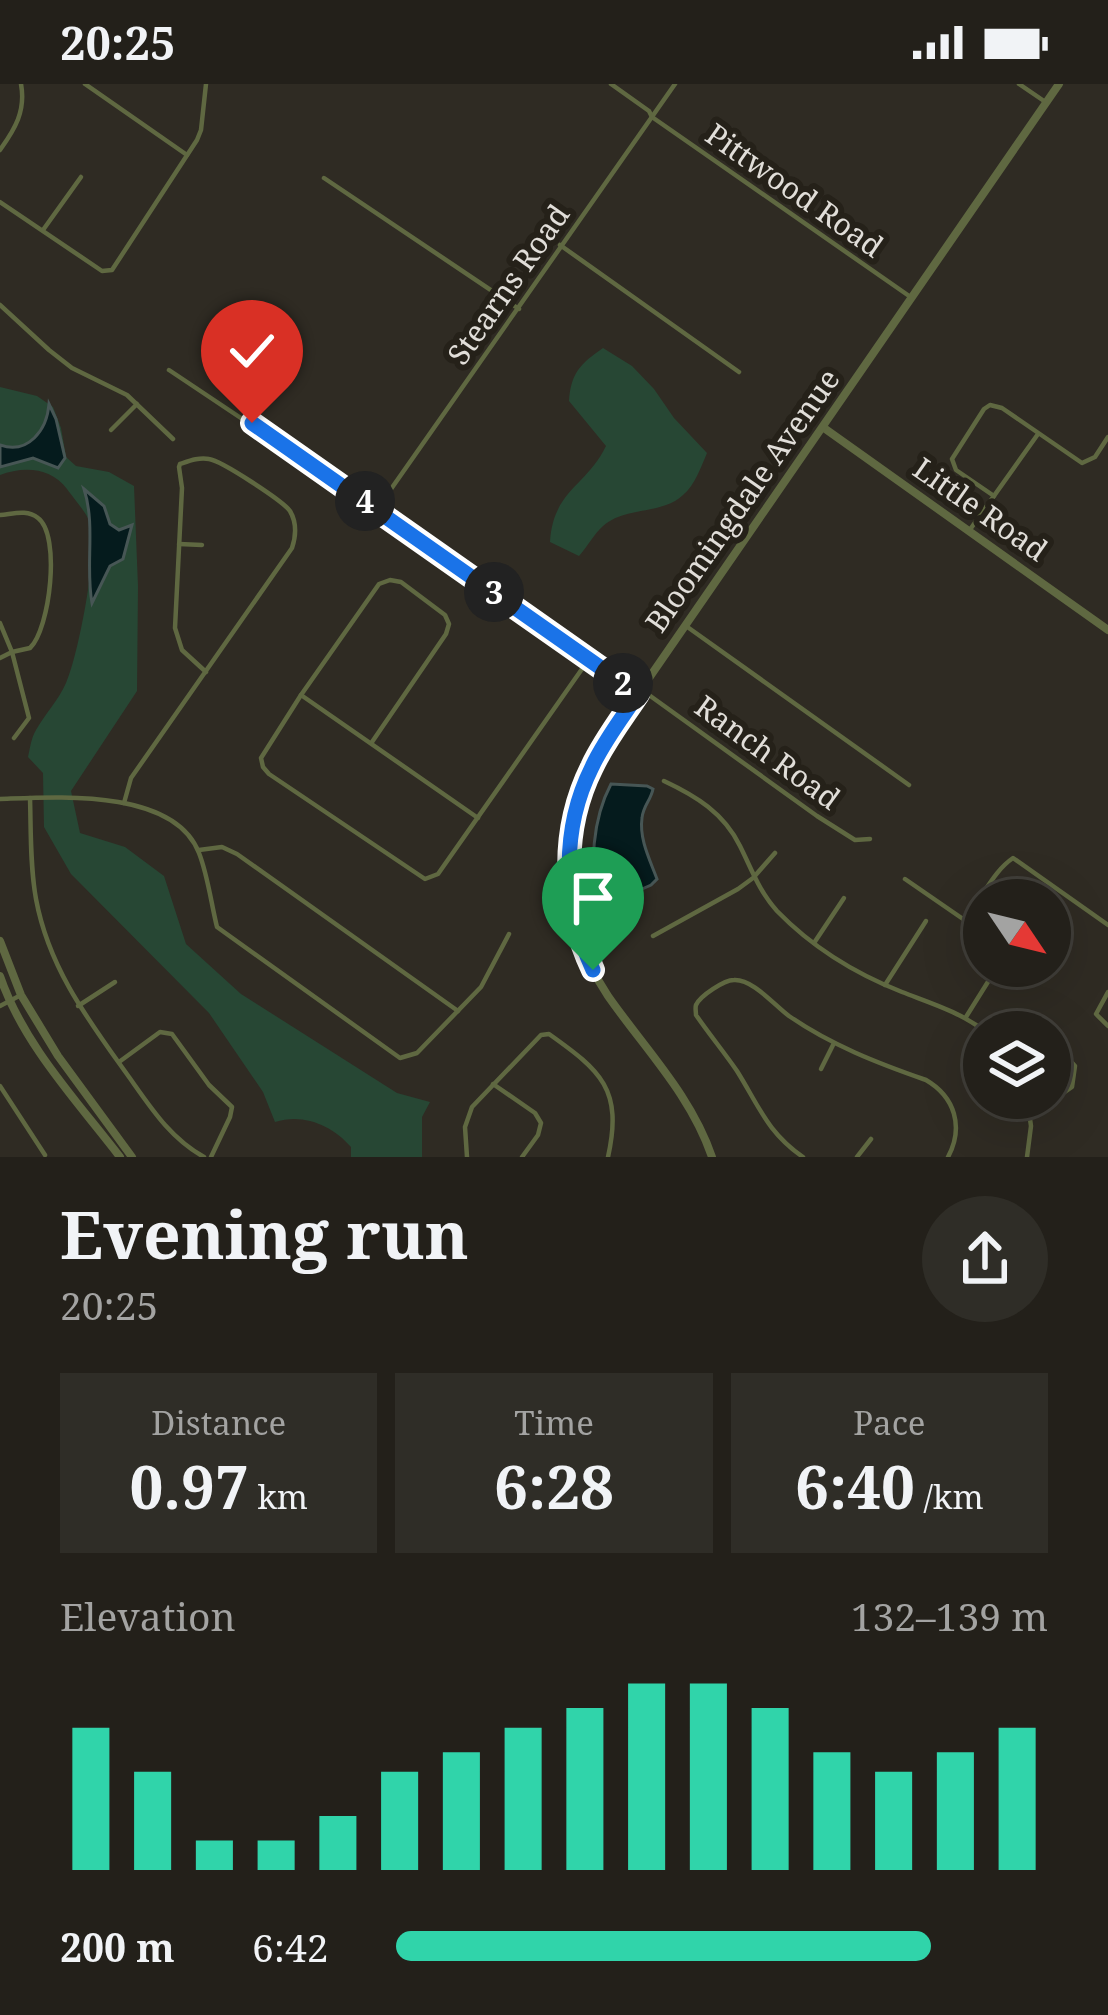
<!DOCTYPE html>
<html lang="en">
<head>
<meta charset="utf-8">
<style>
	:root { --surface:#23201a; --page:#2f2d27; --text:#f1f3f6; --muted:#a3a3a2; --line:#403e39; --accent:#30d4aa }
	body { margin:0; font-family:"Noto Serif",serif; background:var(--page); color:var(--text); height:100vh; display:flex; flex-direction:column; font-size:45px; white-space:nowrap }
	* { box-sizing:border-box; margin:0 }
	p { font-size:39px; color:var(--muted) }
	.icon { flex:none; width:66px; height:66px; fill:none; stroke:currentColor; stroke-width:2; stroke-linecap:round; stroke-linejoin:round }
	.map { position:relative; height:1073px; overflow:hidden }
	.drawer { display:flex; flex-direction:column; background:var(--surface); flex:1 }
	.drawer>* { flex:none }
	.needle { width:78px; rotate:125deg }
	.buttons { position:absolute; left:963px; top:795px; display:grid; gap:24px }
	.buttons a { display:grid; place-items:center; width:108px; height:108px; border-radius:50%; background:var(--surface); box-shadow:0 12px 48px #0002,0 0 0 3px var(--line); font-size:60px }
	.pin { position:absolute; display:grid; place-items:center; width:102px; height:102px; color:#fff; margin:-123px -51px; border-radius:50% 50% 50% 0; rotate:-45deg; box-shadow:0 0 12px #0007 }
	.pin .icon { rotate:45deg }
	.km { position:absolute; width:60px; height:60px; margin:-30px; border-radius:50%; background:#222; color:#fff; font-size:33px; line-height:60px; text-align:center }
	.round { display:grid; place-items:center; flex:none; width:126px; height:126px; border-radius:63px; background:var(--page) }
	.overview { display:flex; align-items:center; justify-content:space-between; height:204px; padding:0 60px }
	h1 { font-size:66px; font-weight:700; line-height:90px }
	.figures { display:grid; grid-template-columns:repeat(3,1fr); gap:18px; height:204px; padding:12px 60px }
	.figures div { display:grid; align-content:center; border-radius:0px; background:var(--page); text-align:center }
	.figures b { font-size:60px; font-weight:700 }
	.figures small { font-size:33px; font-weight:400 }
	.figures p { font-size:33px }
	.chart { height:336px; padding:24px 60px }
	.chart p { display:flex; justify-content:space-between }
	.chart svg { width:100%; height:216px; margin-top:12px; stroke:var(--accent); stroke-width:6 }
	ul { padding:0 60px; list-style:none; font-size:39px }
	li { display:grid; grid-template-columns:192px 144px 1fr; align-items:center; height:90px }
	li i { height:30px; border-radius:15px; background:var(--accent) }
	.status { display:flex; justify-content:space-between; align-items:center; height:84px; padding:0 60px; background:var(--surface); direction:ltr }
	.status svg { height:33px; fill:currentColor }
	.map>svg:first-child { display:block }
	.green { fill:#274734 }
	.water { fill:#051b1d; stroke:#475655; stroke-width:3 }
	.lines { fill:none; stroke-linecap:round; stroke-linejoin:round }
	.minor { stroke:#5f6841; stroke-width:4.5 }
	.tertiary { stroke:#5f6841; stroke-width:8 }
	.route-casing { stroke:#fff; stroke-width:24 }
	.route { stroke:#1a73e8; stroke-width:15 }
	.labels { text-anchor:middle; stroke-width:12; stroke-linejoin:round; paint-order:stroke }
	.street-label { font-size:30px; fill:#e1ded9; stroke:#252119 }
</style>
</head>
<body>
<div class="status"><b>20:25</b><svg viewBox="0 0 49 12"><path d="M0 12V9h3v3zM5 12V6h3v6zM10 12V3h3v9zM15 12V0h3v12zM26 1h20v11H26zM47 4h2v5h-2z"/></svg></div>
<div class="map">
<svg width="1108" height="1073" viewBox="0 0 1108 1073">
	<rect width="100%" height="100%" fill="#2f2b23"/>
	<g class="green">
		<path d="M 603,264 L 632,282 L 654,305 L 674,334 L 707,369 C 701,383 695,401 683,411 C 662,431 626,422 603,442 C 594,450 587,463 579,472 L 550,458 C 553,406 587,402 606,362 L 569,317 C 571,289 580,280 603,264 Z"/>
		<path d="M 0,303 L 37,312 L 53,323 L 61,344 L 66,373 L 76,382 L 109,388 L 134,402 L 138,502 L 137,607 L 71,707 L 80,749 L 125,763 L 164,792 L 186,860 L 241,910 L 397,1009 L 430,1018 L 422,1033 L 422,1073 L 351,1073 L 351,1063 C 332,1041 303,1029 275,1038 L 263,1008 L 209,929 L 71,790 L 44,743 L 43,689 L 28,673 C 30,665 31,654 36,646 C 45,630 58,617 66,599 C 78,573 97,472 92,444 C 89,431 74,415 67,405 C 51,383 23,382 0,391 Z"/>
	</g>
	<g class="water">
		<path d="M 49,320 L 56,335 L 65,374 L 58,384 L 33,374 L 0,383 L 0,361 C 28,371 47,346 49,320 Z"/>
		<path d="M 84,405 L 104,422 L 110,440 L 119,446 L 132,441 L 123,475 L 110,482 L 92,519 C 85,482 96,442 84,405 Z"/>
		<path d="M 611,700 L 647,702 L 653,705 C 651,716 643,722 642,734 C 639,755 650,776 657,795 L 651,801 L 601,823 L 597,821 C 590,782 592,736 611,700 Z"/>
	</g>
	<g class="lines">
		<g class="minor">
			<polyline points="85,0 187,71"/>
			<polyline points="611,0 649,27 652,33 912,214"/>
			<polyline points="1019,0 1044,17"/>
			<path d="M 0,66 C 15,45 26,27 21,0"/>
			<polyline points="324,94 519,225"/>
			<polyline points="0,118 102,187 112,186 197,56 201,46 206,0"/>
			<polyline points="43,146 81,93"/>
			<polyline points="560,161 739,288"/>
			<polyline points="0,221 49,266 72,284 127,311 173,355"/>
			<polyline points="169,286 377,425 639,610"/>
			<polyline points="111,346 137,320"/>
			<polyline points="994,412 956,386 952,375 984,325 990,321 1002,324 1082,379 1095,373 1108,353"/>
			<polyline points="377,425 675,0"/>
			<path d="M 0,431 C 13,430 27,425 38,434 C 61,451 50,545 30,564 L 12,568 L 0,539"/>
			<polyline points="969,447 1038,350"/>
			<polyline points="179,460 202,461"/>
			<polyline points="686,542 909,701"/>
			<polyline points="0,574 12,568 29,634 14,654"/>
			<polyline points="642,606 817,732 855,756 870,755"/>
			<polyline points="301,611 478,734"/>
			<polyline points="372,658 446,550 449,540 445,531 401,498 390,496 379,500 301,611 261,674 263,683 269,690 425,795 438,790 589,575"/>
			<path d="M 664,697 C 696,712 724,729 740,762 C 752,786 759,807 777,827 C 812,863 856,890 902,908 C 933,920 960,928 986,948"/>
			<path d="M 30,714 C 31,747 30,782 36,815 C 49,885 89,937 129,993 C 151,1024 170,1054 204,1073"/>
			<path d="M 0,715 C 56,713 174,704 199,769 C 208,792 211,819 217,843 L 400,974 L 417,969 L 481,903 L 509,850"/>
			<path d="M 124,719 L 131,694 L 292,464 C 296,452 297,439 290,427 C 283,417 222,377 209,375 C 199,373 189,377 180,380 L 179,383 L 182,404 L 175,544 L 182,566 L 206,588"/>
			<polyline points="199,766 222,763 237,770 458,927"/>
			<path d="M 905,795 L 963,835 C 982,817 991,789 1013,774 L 1108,841"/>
			<polyline points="653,852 738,805 753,794 775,769"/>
			<polyline points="814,859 844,814"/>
			<polyline points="885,901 926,837"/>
			<polyline points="1108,908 1096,930 1108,942"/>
			<polyline points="0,922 21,911"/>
			<polyline points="78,922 115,898"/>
			<polyline points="966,933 996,885"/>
			<polyline points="119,978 160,948 172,950 209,1001 232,1023 230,1033 211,1073"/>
			<polyline points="821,985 834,959"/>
			<polyline points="493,1000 535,1029 541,1039 538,1051 522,1073"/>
			<polyline points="0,1002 45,1071"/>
			<polyline points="1028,1015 1056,1014 1072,1003 1075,982 1063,969 1050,966"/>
			<path d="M 467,1073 L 465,1043 L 472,1023 L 541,951 L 549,950 C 601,987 623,1005 608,1073"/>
			<path d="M 803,1073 C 767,1048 759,1022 737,987 C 724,968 709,950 696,931 C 696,928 695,924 696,921 C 700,912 724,896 734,896 C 753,895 774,921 789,932 C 831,961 877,979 926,996 C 955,1013 964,1043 948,1073"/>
			<polyline points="857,1073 871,1055"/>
			<polyline points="1027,1073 1031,1042 1027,1014"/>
		</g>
		<g class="tertiary">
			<polyline points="824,344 1108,546"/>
			<polyline points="0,857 21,911 58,972 132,1073"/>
			<path d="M 0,892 C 23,960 77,1017 120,1073"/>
			<path d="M 712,1073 C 691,1011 645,965 608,912 C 555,833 558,731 609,652 L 1059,0"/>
		</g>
	</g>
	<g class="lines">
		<g class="route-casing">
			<path id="route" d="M 252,339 L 638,610 C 622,634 604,657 592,683 C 560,747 563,822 593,886"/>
		</g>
		<use href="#route" class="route"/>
	</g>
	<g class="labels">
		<g class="street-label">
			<text transform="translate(794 107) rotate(35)" y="10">Pittwood Road</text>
			<text transform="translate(509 201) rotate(-55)" y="10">Stearns Road</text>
			<text transform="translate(743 417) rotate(-55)" y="10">Bloomingdale Avenue</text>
			<text transform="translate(980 426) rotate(35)" y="10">Little Road</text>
			<text transform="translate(767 669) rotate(36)" y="10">Ranch Road</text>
		</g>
	</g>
</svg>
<div class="buttons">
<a><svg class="needle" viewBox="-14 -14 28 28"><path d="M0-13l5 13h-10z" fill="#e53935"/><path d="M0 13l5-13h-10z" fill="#a3a3a2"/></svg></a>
<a><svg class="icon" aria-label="layers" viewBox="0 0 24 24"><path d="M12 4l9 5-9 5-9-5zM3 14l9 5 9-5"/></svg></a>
</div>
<div class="pin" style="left:593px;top:886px;background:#1e9e55"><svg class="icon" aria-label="arrive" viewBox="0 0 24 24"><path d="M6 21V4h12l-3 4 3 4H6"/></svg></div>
<div class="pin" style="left:252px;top:339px;background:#d93025"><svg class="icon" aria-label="check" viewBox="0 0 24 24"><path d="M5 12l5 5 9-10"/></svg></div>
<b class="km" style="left:623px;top:599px">2</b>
<b class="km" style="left:494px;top:508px">3</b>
<b class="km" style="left:365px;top:417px">4</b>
</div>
<section class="drawer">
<div class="overview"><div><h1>Evening run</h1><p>20:25</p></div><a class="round"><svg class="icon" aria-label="share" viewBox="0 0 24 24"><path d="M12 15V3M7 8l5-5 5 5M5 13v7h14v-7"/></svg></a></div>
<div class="figures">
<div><p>Distance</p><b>0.97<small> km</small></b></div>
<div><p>Time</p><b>6:28</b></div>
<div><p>Pace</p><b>6:40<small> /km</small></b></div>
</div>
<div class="chart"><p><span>Elevation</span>132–139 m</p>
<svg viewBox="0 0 160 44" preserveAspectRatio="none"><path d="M5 44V15M15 44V24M25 44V38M35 44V38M45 44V33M55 44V24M65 44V20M75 44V15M85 44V11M95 44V6M105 44V6M115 44V11M125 44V20M135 44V24M145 44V20M155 44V15"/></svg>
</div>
<ul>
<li><b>200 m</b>6:42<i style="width:82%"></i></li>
</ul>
</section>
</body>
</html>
